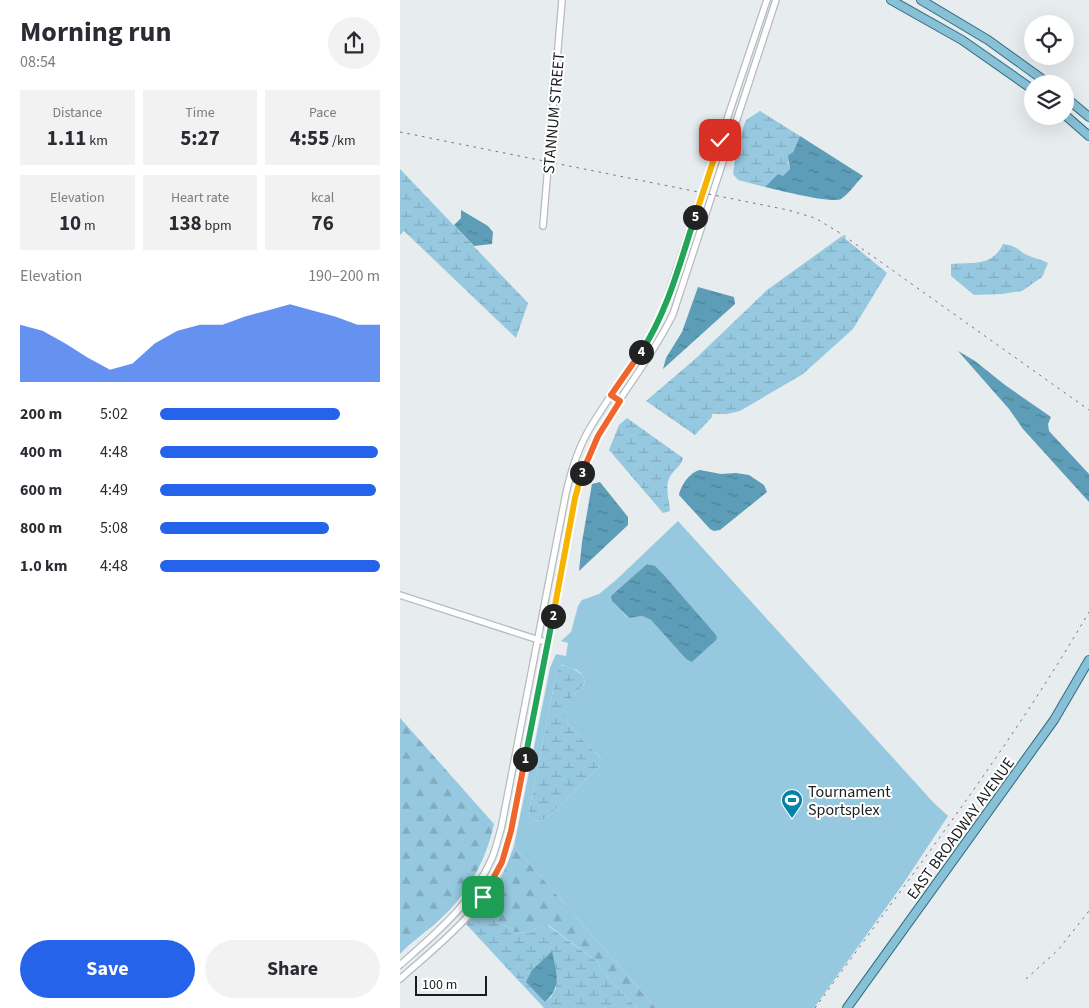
<!DOCTYPE html>
<html lang="en">
<head>
<meta charset="utf-8">
<style>
	:root { --surface:#fff; --page:#f2f2f3; --text:#2b2b33; --muted:#7c7c81; --accent:#2563eb }
	body { margin:0; font-family:"Source Sans 3",sans-serif; background:var(--page); color:var(--text); height:100vh; display:flex; flex-direction:column; font-size:19px; white-space:nowrap }
	* { box-sizing:border-box; margin:0 }
	p { font-size:16px; color:var(--muted) }
	.icon { flex:none; width:28px; height:28px; fill:none; stroke:currentColor; stroke-width:2; stroke-linecap:round; stroke-linejoin:round }
	.map { position:relative; flex:1; overflow:hidden }
	.drawer { display:flex; flex-direction:column; background:var(--surface); width:400px }
	.drawer>* { flex:none }
	.buttons { position:absolute; left:624px; top:15px; display:grid; gap:10px }
	.buttons a { display:grid; place-items:center; width:50px; height:50px; border-radius:50%; background:var(--surface); box-shadow:0 5px 20px #0002; font-size:25px }
	.scale { position:absolute; left:15px; bottom:12px; width:72px; box-sizing:border-box; padding-left:5px; border:2px solid #1a1c1d; border-top:0; font-size:14px; line-height:18px; white-space:nowrap; color:#1a1c1d; -webkit-text-stroke:4px #fff; paint-order:stroke }
	.pin { position:absolute; display:grid; place-items:center; width:42px; height:42px; color:#fff; margin:-21px; border-radius:10px; box-shadow:0 2px 8px #0006 }
	.km { position:absolute; width:25px; height:25px; margin:-12px; border-radius:50%; background:#222; color:#fff; font-size:14px; line-height:25px; text-align:center }
	.round { display:grid; place-items:center; flex:none; width:52px; height:52px; border-radius:26px; background:var(--page) }
	.head { display:flex; align-items:center; justify-content:space-between; height:85px; padding:0 20px }
	h1 { font-size:28px; font-weight:700; line-height:38px }
	.metrics { display:grid; grid-template-columns:repeat(3,1fr); gap:8px; height:85px; padding:5px 20px }
	.metrics div { display:grid; align-content:center; border-radius:0px; background:var(--page); text-align:center }
	.metrics b { font-size:21px; font-weight:700 }
	.metrics small { font-size:14px; font-weight:400 }
	.metrics p { font-size:14px }
	.chart { height:140px; padding:10px 20px }
	.chart p { display:flex; justify-content:space-between }
	.chart svg { width:100%; height:90px; margin-top:5px; fill:var(--accent); opacity:.7 }
	.cta { display:flex; gap:10px; margin-top:auto; padding:10px 20px }
	.cta a { flex:1; height:58px; border-radius:30px; background:var(--accent); color:#fff; font-size:20px; font-weight:700; line-height:58px; text-align:center }
	.cta a+a { background:var(--page); color:var(--text) }
	ul { padding:0 20px; list-style:none; font-size:16px }
	li { display:grid; grid-template-columns:80px 60px 1fr; align-items:center; height:38px }
	li i { height:12px; border-radius:6px; background:var(--accent) }
	main { display:flex; flex:1; min-height:0 }
	.map>svg:first-child { display:block }
	.forest { fill:url(#forest-firs) }
	.wetland { fill:url(#wetland-marsh); fill-rule:evenodd }
	.park { fill:#96c9df; fill-rule:evenodd }
	.water { fill:url(#water-ripples) }
	.lines { fill:none; stroke-linecap:round; stroke-linejoin:round }
	.minor-casing { stroke:#b6bbbe; stroke-width:8 }
	.major-casing { stroke:#2e6c83; stroke-width:10 }
	.minor { stroke:#fff; stroke-width:5.5 }
	.major { stroke:#88c1d6; stroke-width:8 }
	.rail { stroke:#737678; stroke-width:1; stroke-dasharray:2.5 5; stroke-linecap:butt }
	.split-1-casing { stroke:#fff; stroke-width:10 }
	.split-2-casing { stroke:#fff; stroke-width:10 }
	.split-3-casing { stroke:#fff; stroke-width:10 }
	.split-4-casing { stroke:#fff; stroke-width:10 }
	.split-5-casing { stroke:#fff; stroke-width:10 }
	.split-6-casing { stroke:#fff; stroke-width:10 }
	.split-1 { stroke:#f0652b; stroke-width:6 }
	.split-2 { stroke:#22a559; stroke-width:6 }
	.split-3 { stroke:#f5b400; stroke-width:6 }
	.split-4 { stroke:#f0652b; stroke-width:6 }
	.split-5 { stroke:#22a559; stroke-width:6 }
	.split-6 { stroke:#f5b400; stroke-width:6 }
	.labels { text-anchor:middle; stroke-width:4; stroke-linejoin:round; paint-order:stroke }
	.street-label { font-size:16px; fill:#1a1c1d; stroke:#fff }
	.poi-label { font-size:16px; fill:#1a1c1d; stroke:#fff; text-anchor:start }
</style>
</head>
<body>
<main>
<section class="drawer">
<div class="head"><div><h1>Morning run</h1><p>08:54</p></div><a class="round"><svg class="icon" aria-label="share" viewBox="0 0 24 24"><path d="M12 15V3M7 8l5-5 5 5M5 13v7h14v-7"/></svg></a></div>
<div class="metrics">
<div><p>Distance</p><b>1.11<small> km</small></b></div>
<div><p>Time</p><b>5:27</b></div>
<div><p>Pace</p><b>4:55<small> /km</small></b></div>
</div>
<div class="metrics">
<div><p>Elevation</p><b>10<small> m</small></b></div>
<div><p>Heart rate</p><b>138<small> bpm</small></b></div>
<div><p>kcal</p><b>76</b></div>
</div>
<div class="chart"><p><span>Elevation</span>190–200 m</p>
<svg viewBox="0 0 160 44" preserveAspectRatio="none"><path d="M0 44V16L10 19L20 25L30 32L40 38L50 35L60 25L70 19L80 16L90 16L100 12L110 9L120 6L130 9L140 12L150 16L160 16V44z"/></svg>
</div>
<ul>
<li><b>200 m</b>5:02<i style="width:82%"></i></li>
<li><b>400 m</b>4:48<i style="width:99%"></i></li>
<li><b>600 m</b>4:49<i style="width:98%"></i></li>
<li><b>800 m</b>5:08<i style="width:77%"></i></li>
<li><b>1.0 km</b>4:48<i style="width:100%"></i></li>
</ul>
<div class="cta"><a>Save</a><a>Share</a></div>
</section>
<div class="map">
<svg width="689" height="1008" viewBox="0 0 689 1008">
	<defs>
		<pattern id="forest-firs" width="22" height="20" patternUnits="userSpaceOnUse" patternTransform="scale(1.25)"><rect width="22" height="20" fill="#96c9df"/><path d="M5 1l3.5 6h-7zM16 11l3.5 6h-7z" fill="#81acbf"/></pattern>
		<pattern id="wetland-marsh" width="20" height="14" patternUnits="userSpaceOnUse" patternTransform="scale(1.25)"><rect width="20" height="14" fill="#96c9df"/><path d="M1 5h8M5 5V1M11 12h8M15 12V8" fill="none" stroke="#81acbf"/></pattern>
		<pattern id="water-ripples" width="26" height="14" patternUnits="userSpaceOnUse" patternTransform="scale(1.25)"><rect width="26" height="14" fill="#5d9db7"/><path d="M2 4q2-2 4 0t4 0M15 11q2-2 4 0t4 0" fill="none" stroke="#4c7f94"/></pattern>
	</defs>
	<rect width="100%" height="100%" fill="#e7ecef"/>
	<g class="forest">
		<path d="M 0,718 L 94,824 C 85,864 66,897 35,924 C 23,934 10,943 0,954 Z"/>
		<path d="M 114,846 L 256,1008 L 237,1008 L 200,969 L 199,963 L 148,925 L 138,927 L 129,933 L 114,932 L 107,926 L 97,923 L 88,907 L 84,905 C 98,887 106,868 114,846 Z"/>
	</g>
	<g class="wetland">
		<polygon points="360,111 400,136 388,162 390,169 383,177 378,175 365,187 338,180 333,174 338,141 346,120"/>
		<polygon points="0,169 128,303 116,338 4,231 0,235"/>
		<polygon points="442,236 487,273 453,329 403,374 340,411 327,414 312,414 312,417 295,435 246,401 294,360 367,290"/>
		<path d="M 603,244 C 616,246 614,247 625,254 C 632,258 641,259 648,263 L 642,277 L 622,291 L 602,294 L 574,295 L 551,276 L 551,264 C 573,262 592,267 603,244 Z"/>
		<path d="M 227,418 L 283,458 C 281,466 275,469 271,475 C 264,485 269,499 270,511 L 263,513 L 209,450 L 219,425 Z"/>
		<path d="M 159,665 L 170,667 L 183,675 L 185,683 C 174,696 160,705 168,724 L 199,756 L 202,760 L 202,764 L 148,817 C 141,821 138,822 130,818 L 129,811 L 155,680 Z"/>
		<path d="M 84,905 L 88,907 L 97,923 L 107,926 L 114,932 L 129,933 L 138,927 L 147,925 L 199,963 L 200,969 L 237,1008 L 144,1008 L 66,924 ZM 151,952 L 156,988 L 151,997 L 145,1002 L 132,970 Z"/>
	</g>
	<path class="park" d="M 278,521 L 533,802 L 548,816 L 503,884 L 414,1008 L 256,1008 L 114,846 L 150,668 L 156,654 L 166,656 L 168,643 L 161,641 L 171,632 L 178,606 L 182,600 L 199,594 L 216,580 ZM 247,564 L 249,564 L 317,638 L 293,661 L 286,659 L 251,620 L 242,616 L 228,618 L 212,601 L 212,596 ZM 162,665 L 177,670 L 183,675 L 185,683 C 174,697 159,703 168,724 L 199,756 L 202,760 L 202,764 L 148,817 C 141,821 138,822 130,818 L 129,811 L 155,680 L 159,666 Z"/>
	<g class="water">
		<path d="M 400,136 L 463,176 C 456,183 449,194 441,199 C 432,204 378,190 365,187 L 378,174 L 383,176 L 390,169 L 388,156 L 393,152 Z"/>
		<polygon points="61,210 88,226 93,232 92,244 74,246 54,225 61,218"/>
		<polygon points="298,287 334,297 335,304 263,369 266,358 282,332"/>
		<polygon points="558,351 575,361 605,385 651,417 648,424 649,431 689,474 689,502 623,429 609,409"/>
		<path d="M 300,470 L 321,474 L 336,473 L 349,475 L 364,485 L 367,492 L 320,530 L 314,531 L 310,529 L 279,495 C 281,485 290,472 300,470 Z"/>
		<polygon points="200,482 228,517 228,525 179,571 182,542 192,484"/>
		<polygon points="247,564 255,566 263,574 316,635 317,638 316,640 292,662 286,659 251,620 242,616 229,618 212,601 211,596"/>
		<path d="M 152,951 C 156,972 163,986 145,1002 L 126,982 L 132,970 Z"/>
	</g>
	<g class="lines">
		<g class="minor-casing">
			<g id="minor">
				<polyline points="143,226 162,0"/>
				<polyline points="0,595 148,643"/>
				<path d="M 0,965 C 36,933 73,903 92,858 C 96,849 98,838 101,829 L 166,493 C 171,471 178,448 190,428 C 214,388 244,352 263,310 L 367,0"/>
				<path d="M 0,979 C 38,945 85,910 103,861 C 106,851 108,841 111,831 L 175,498 C 181,477 187,456 198,436 C 220,394 252,358 273,314 L 376,0"/>
			</g>
		</g>
		<g class="major-casing">
			<g id="major">
				<polyline points="491,0 562,40 632,89"/>
				<polyline points="521,0 588,40 649,84"/>
				<polyline points="665,97 689,117"/>
				<polyline points="665,115 689,136"/>
				<polyline points="447,1008 654,720 689,660"/>
			</g>
		</g>
		<use href="#minor" class="minor"/>
		<use href="#major" class="major"/>
		<g class="rail">
			<polyline points="0,132 388,210 415,218 440,233 689,410"/>
			<polyline points="626,979 658,950 689,911"/>
			<path d="M 415,1008 C 509,878 608,751 689,612"/>
		</g>
	</g>
	<g class="lines">
		<g class="split-1-casing">
			<polyline id="split-1" points="83,897 102,862 111,831 125,759"/>
		</g>
		<g class="split-2-casing">
			<polyline id="split-2" points="125,759 153,616"/>
		</g>
		<g class="split-3-casing">
			<polyline id="split-3" points="153,616 175,498 182,473"/>
		</g>
		<g class="split-4-casing">
			<polyline id="split-4" points="182,473 198,436 220,401 211,395 241,352"/>
		</g>
		<g class="split-5-casing">
			<path id="split-5" d="M 241,352 C 268,311 280,262 295,217"/>
		</g>
		<g class="split-6-casing">
			<polyline id="split-6" points="295,217 320,140"/>
		</g>
		<use href="#split-1" class="split-1"/>
		<use href="#split-2" class="split-2"/>
		<use href="#split-3" class="split-3"/>
		<use href="#split-4" class="split-4"/>
		<use href="#split-5" class="split-5"/>
		<use href="#split-6" class="split-6"/>
	</g>
	<defs>
		<g id="stadium-pin" transform="scale(1.125)"><path d="M0 17L-7.5 6A9.5 9.5 0 1 1 7.5 6Z" fill="#0283a7" stroke="#fff"/><path d="M0-5a6.5 5 0 1 0 0 10a6.5 5 0 1 0 0-10ZM-3.5-1.8h7v3.6h-7Z" fill="#fff"/></g>
	</defs>
	<g fill-rule="evenodd">
		<use href="#stadium-pin" x="392" y="800"/>
	</g>
	<g class="labels">
		<g class="street-label">
			<text transform="translate(153 113) rotate(-85)" y="6">STANNUM STREET</text>
			<text transform="translate(560 828) rotate(-54)" y="6">EAST BROADWAY AVENUE</text>
		</g>
		<g class="poi-label">
			<text x="408" y="797">Tournament<tspan x="408" dy="18">Sportsplex</tspan></text>
		</g>
	</g>
</svg>
<div class="buttons">
<a><svg class="icon" aria-label="locate" viewBox="0 0 24 24"><circle cx="12" cy="12" r="6"/><path d="M12 2v4M12 18v4M2 12h4M18 12h4"/></svg></a>
<a><svg class="icon" aria-label="layers" viewBox="0 0 24 24"><path d="M12 4l9 5-9 5-9-5zM3 14l9 5 9-5"/></svg></a>
</div>
<div class="scale">100 m</div>
<div class="pin" style="left:83px;top:897px;background:#1e9e55"><svg class="icon" aria-label="arrive" viewBox="0 0 24 24"><path d="M6 21V4h12l-3 4 3 4H6"/></svg></div>
<div class="pin" style="left:320px;top:140px;background:#d93025"><svg class="icon" aria-label="check" viewBox="0 0 24 24"><path d="M5 12l5 5 9-10"/></svg></div>
<b class="km" style="left:125px;top:759px">1</b>
<b class="km" style="left:153px;top:616px">2</b>
<b class="km" style="left:182px;top:473px">3</b>
<b class="km" style="left:241px;top:352px">4</b>
<b class="km" style="left:295px;top:217px">5</b>
</div>
</main>
</body>
</html>
